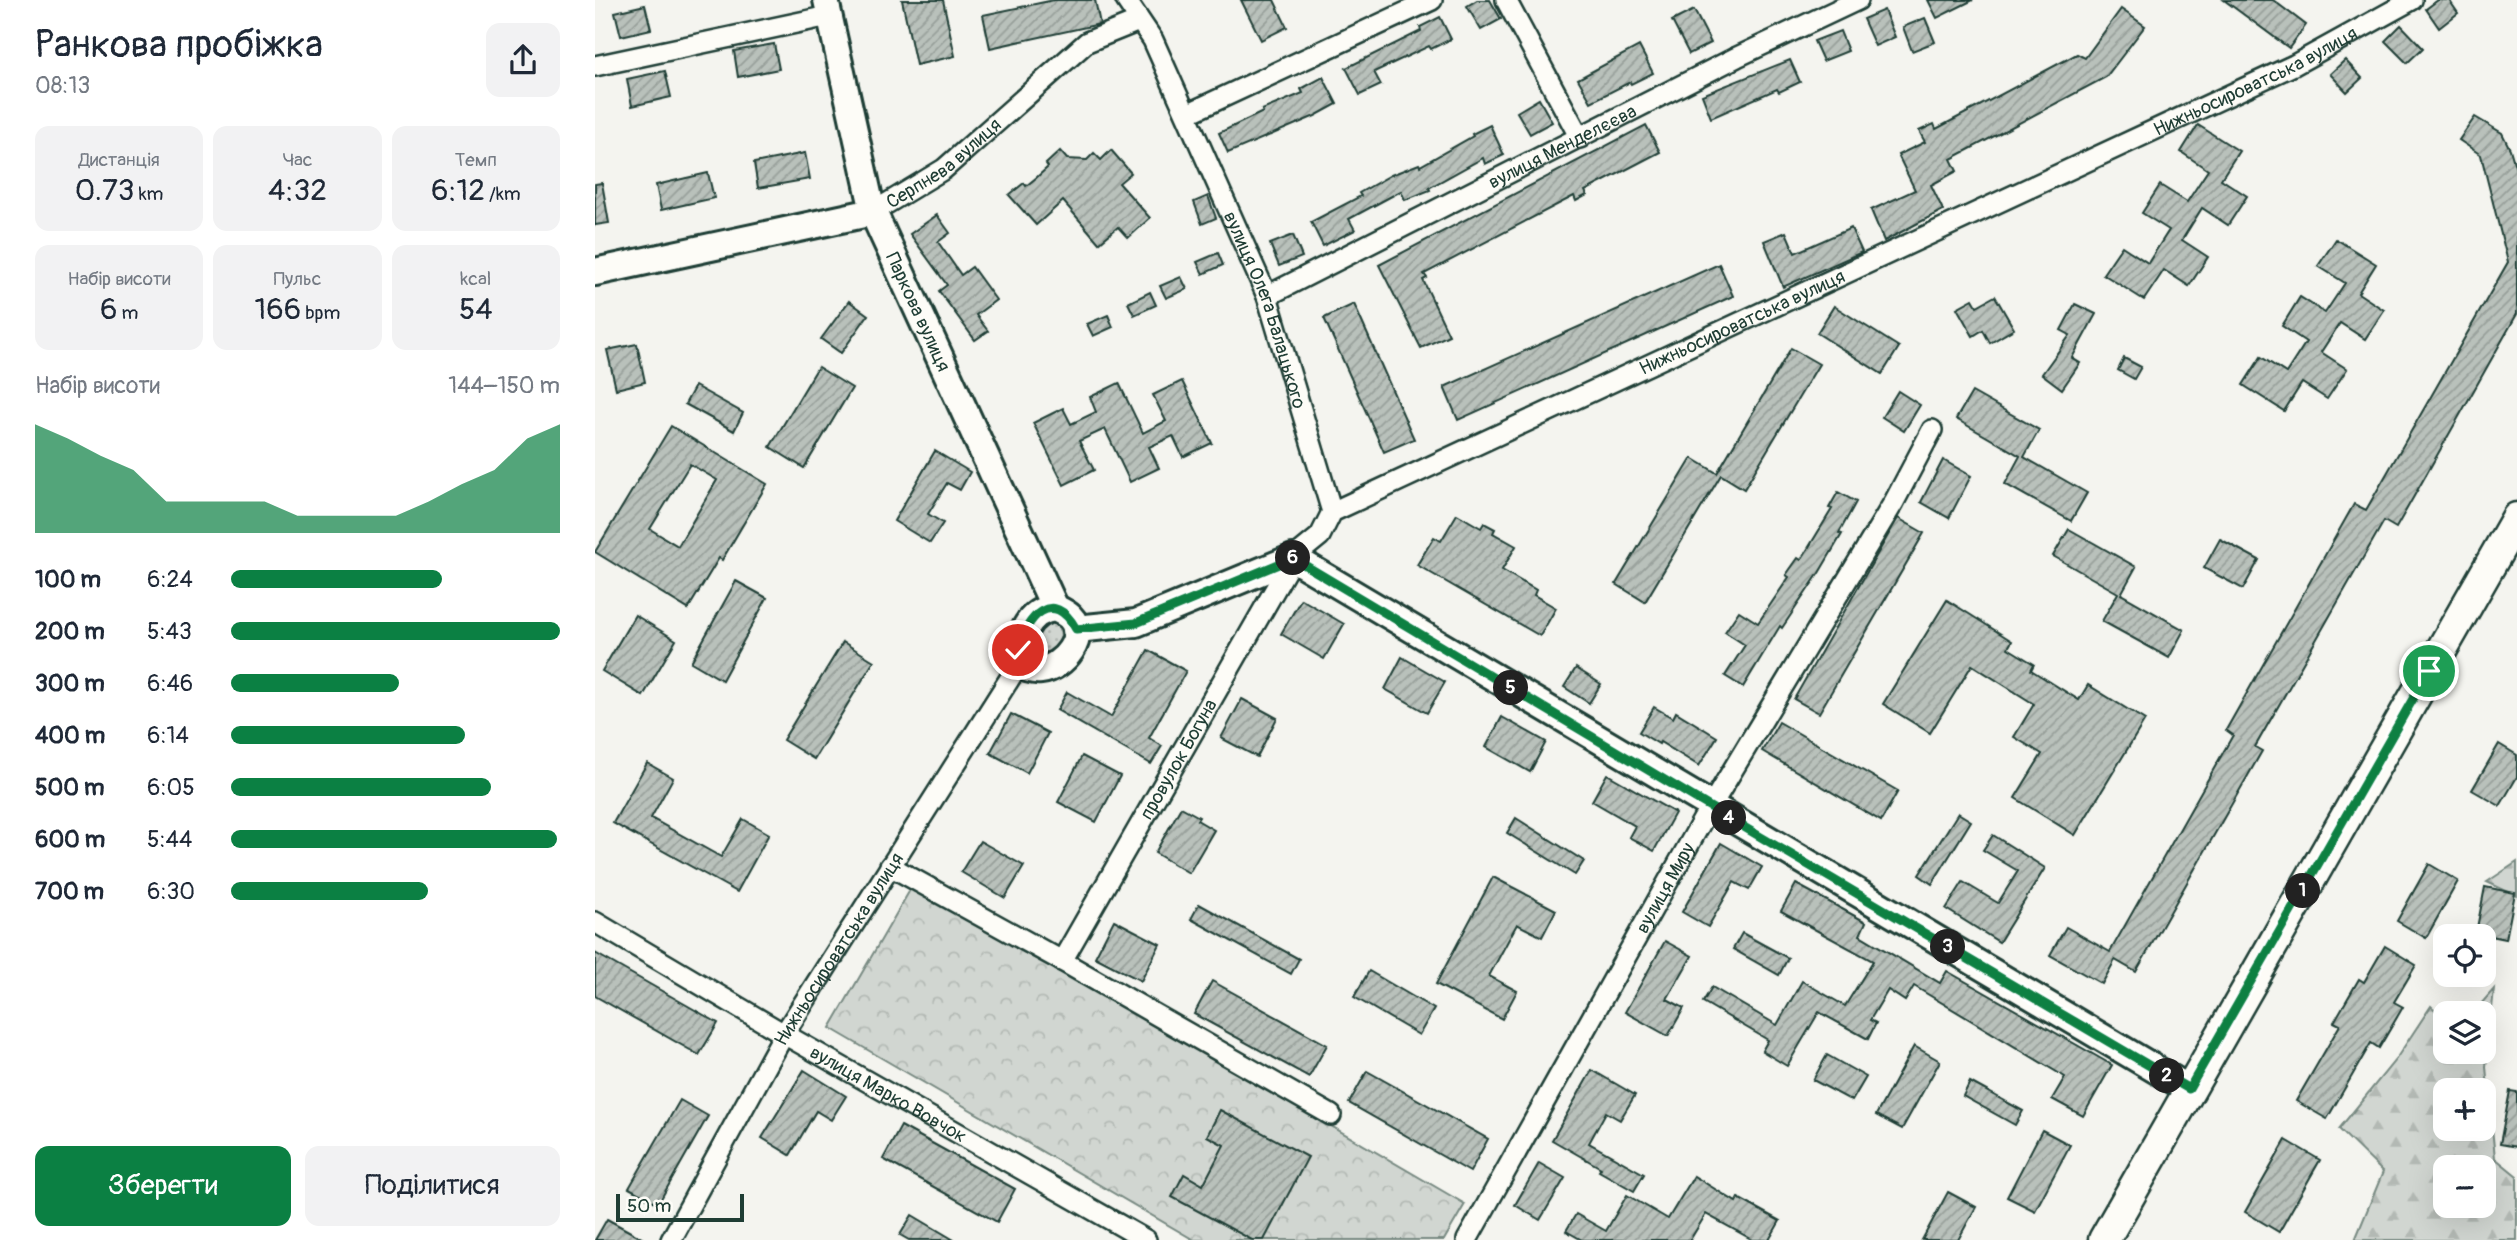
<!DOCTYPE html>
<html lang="uk">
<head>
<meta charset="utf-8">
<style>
	:root { --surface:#fff; --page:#f2f2f3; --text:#1f2937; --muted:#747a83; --accent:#0b8043 }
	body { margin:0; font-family:Pangolin,sans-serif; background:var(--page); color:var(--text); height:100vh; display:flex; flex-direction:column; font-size:26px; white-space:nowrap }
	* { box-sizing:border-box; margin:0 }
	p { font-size:23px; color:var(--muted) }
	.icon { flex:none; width:38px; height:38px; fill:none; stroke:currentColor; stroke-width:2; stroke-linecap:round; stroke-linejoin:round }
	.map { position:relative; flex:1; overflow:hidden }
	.sheet { display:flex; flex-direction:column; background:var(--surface); width:595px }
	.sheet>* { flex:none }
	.controls { position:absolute; left:1838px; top:924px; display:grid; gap:14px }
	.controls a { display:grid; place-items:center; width:63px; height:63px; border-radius:14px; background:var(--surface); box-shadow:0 7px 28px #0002; font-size:35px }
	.scale { position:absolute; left:21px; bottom:18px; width:128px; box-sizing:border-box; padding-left:7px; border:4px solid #1f3d34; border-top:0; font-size:19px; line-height:24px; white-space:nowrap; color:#1f3d34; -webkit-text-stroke:5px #fdfcf7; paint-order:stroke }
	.pin { position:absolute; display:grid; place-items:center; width:60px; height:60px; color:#fff; margin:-30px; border:4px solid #fff; border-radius:50%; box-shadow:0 2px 7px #0007 }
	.km { position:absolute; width:35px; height:35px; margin:-18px; border-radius:50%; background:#222; color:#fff; font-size:19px; line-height:35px; text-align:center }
	.round { display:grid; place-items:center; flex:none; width:74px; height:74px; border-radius:14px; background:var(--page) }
	.overview { display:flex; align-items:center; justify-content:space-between; height:119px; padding:0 35px }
	h1 { font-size:38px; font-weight:600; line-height:52px }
	.figures { display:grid; grid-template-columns:repeat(3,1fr); gap:10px; height:119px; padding:7px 35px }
	.figures div { display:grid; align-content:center; border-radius:14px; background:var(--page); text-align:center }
	.figures b { font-size:30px; font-weight:600 }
	.figures small { font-size:19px; font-weight:400 }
	.figures p { font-size:19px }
	.chart { height:196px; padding:14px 35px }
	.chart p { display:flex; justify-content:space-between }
	.chart svg { width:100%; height:126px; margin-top:7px; fill:var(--accent); opacity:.7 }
	.button { display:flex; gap:14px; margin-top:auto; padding:14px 35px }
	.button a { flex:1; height:80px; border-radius:14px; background:var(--accent); color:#fff; font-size:28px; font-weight:600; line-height:80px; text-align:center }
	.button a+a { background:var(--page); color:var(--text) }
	ul { padding:0 35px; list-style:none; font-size:23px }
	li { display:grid; grid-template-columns:112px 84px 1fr; align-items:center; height:52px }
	li i { height:18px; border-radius:9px; background:var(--accent) }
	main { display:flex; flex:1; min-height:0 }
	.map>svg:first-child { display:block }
	.grass { fill:url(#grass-dots); stroke:#788a82; stroke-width:2 }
	.forest { fill:url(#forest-firs); stroke:#788a82; stroke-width:2; fill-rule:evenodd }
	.park { fill:url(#park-crowns); stroke:#788a82; stroke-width:2 }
	.building { fill:url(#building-hatch); stroke:#1f3d34; stroke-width:2; fill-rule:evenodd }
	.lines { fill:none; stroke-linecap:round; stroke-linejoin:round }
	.minor-casing { stroke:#1f3d34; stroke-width:24 }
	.tertiary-casing { stroke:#1f3d34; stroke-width:30 }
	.secondary-casing { stroke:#1f3d34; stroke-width:32 }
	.primary-casing { stroke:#1f3d34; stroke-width:35 }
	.minor { stroke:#fdfcf7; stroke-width:19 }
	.tertiary { stroke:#fdfcf7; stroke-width:24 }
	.secondary { stroke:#fdfcf7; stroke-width:26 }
	.primary { stroke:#fdfcf7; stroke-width:30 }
	.route-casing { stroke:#fff; stroke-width:14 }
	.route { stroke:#0b8043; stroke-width:9 }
	.labels { text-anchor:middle; stroke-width:5; stroke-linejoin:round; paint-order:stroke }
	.street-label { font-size:19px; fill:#1f3d34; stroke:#fdfcf7 }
</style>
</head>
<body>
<main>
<section class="sheet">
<div class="overview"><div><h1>Ранкова пробіжка</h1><p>08:13</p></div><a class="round"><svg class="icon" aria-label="share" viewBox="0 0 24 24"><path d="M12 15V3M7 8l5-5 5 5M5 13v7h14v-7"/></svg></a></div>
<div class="figures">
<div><p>Дистанція</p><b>0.73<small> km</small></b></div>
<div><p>Час</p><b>4:32</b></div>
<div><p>Темп</p><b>6:12<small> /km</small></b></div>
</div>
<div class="figures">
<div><p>Набір висоти</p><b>6<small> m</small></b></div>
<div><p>Пульс</p><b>166<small> bpm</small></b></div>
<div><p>kcal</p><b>54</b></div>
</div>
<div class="chart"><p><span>Набір висоти</span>144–150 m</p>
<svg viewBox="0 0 160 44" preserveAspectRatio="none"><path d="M0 44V6L10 11L20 17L30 22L40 33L50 33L60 33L70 33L80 38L90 38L100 38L110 38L120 33L130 27L140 22L150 11L160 6V44z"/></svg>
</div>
<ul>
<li><b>100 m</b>6:24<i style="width:64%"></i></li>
<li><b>200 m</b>5:43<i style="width:100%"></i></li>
<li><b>300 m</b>6:46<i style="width:51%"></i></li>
<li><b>400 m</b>6:14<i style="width:71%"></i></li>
<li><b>500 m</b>6:05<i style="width:79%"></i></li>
<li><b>600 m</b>5:44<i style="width:99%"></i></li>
<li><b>700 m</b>6:30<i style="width:60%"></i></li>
</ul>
<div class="button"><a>Зберегти</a><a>Поділитися</a></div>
</section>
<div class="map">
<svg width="1922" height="1240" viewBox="0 0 1922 1240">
	<defs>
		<pattern id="grass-dots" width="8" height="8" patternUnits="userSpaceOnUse" patternTransform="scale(1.75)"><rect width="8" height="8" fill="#d1d6d1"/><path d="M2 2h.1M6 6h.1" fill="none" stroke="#b3b9b4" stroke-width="1.8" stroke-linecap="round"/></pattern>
		<pattern id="forest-firs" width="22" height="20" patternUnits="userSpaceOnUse" patternTransform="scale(1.75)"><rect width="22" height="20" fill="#d1d6d1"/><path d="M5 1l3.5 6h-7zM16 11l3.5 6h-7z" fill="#b3b9b4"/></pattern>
		<pattern id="park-crowns" width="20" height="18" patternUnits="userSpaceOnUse" patternTransform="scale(1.75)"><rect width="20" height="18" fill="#d1d6d1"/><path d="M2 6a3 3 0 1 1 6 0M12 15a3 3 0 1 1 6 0" fill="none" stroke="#b3b9b4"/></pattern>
		<pattern id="building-hatch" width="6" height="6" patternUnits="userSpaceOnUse" patternTransform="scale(1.75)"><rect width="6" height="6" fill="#b9c1bb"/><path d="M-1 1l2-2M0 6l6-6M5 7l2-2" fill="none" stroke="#969e99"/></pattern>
	</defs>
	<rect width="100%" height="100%" fill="#f4f4ef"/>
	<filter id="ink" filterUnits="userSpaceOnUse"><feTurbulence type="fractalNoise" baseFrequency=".0143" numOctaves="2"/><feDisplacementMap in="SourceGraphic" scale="14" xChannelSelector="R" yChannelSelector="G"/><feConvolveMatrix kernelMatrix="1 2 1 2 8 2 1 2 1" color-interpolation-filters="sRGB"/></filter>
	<g filter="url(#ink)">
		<path class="grass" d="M 459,623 C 467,631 469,637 465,647 L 436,658 L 432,650 L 449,625 Z"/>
		<g class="forest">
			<polygon points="1922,862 1922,896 1892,882"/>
			<path d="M 1899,989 L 1891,1067 L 1900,1158 L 1922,1176 L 1922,1240 L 1760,1240 L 1788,1172 L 1744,1129 L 1801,1059 L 1836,1006 L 1850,1019 L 1850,1052 L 1888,1052 L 1888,1013 L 1878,1013 ZM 1850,1090 L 1888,1090 L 1888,1129 L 1850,1129 ZM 1850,1167 L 1888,1167 L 1888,1206 L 1850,1206 Z"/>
		</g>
		<polygon class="park" points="319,883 870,1204 849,1240 599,1240 235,1028"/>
		<g class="building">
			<polygon points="307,0 348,0 360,56 321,65"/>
			<polygon points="459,0 500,0 505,24 395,48 388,15"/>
			<polygon points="646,0 679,0 692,27 666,40"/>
			<polygon points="882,0 895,0 906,19 886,30 872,6"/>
			<polygon points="1333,0 1378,0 1342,18"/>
			<polygon points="1629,0 1678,0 1711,25 1694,48"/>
			<polygon points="1843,0 1854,0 1863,13 1844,28 1831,9"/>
			<polygon points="50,5 56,29 26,36 20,12"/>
			<polygon points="1526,9 1550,26 1511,77 1356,159 1362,171 1336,185 1348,210 1289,241 1276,210 1320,190 1303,155 1330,142 1324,131 1339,124 1341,129 1482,54 1490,58"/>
			<polygon points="1099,10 1116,43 1094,54 1077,21"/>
			<polygon points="1289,10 1300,37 1280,46 1268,19"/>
			<polygon points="845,17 856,39 836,49 834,46 779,72 786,85 765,95 751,68 826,31 825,27"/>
			<polygon points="1330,18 1340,42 1317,51 1308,27"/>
			<polygon points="1806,25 1828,48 1812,63 1790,41"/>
			<polygon points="1245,31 1253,51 1228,61 1219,41"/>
			<polygon points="179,44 184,69 143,77 139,51"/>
			<polygon points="1044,46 1058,73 1036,84 1035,82 996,102 983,79"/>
			<polygon points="1195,60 1205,82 1184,92 1182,89 1116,118 1107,95"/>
			<polygon points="1750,60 1767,78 1752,92 1735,74"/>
			<polygon points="70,71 76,97 37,106 32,79"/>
			<polygon points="728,77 742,104 720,116 633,153 624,133 668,112 667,110 708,93 706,89"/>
			<polygon points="944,99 957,122 935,134 922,112"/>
			<polygon points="1880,117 1907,133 1915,149 1922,173 1922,314 1801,528 1789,521 1660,747 1667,751 1541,972 1520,960 1507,984 1455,955 1471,927 1515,952 1638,735 1631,730 1759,504 1771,510 1913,262 1886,155 1864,140"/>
			<polygon points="895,125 909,155 890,164 888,158 834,188 835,190 810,200 806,191 754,219 760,230 728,246 716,222 766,196 764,193 796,175 824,164 825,166 878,136 877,134"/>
			<polygon points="1051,125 1065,152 990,191 992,195 981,201 979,196 829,274 832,278 828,280 854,335 826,348 784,265"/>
			<polygon points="1603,125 1644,151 1626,179 1652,196 1633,225 1607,208 1587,240 1613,257 1594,286 1569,270 1549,300 1508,274 1527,246 1553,263 1574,230 1547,213 1565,185 1592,202 1613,170 1586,152"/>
			<polygon points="516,150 536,173 524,183 555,218 533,238 523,227 504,243 468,201 441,225 414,195 429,183 431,186 442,177 453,167 451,164 465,151 472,159 492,160 499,153 506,160"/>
			<polygon points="210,153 215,179 163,188 159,163"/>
			<polygon points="113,173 119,198 66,210 61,185"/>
			<polygon points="7,183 14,223 0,225 0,184"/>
			<polygon points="613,196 621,218 607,224 599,202"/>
			<polygon points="342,215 355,233 343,242 366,275 377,267 401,300 381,315 393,331 380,340 344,291 352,285 315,234"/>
			<polygon points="1256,228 1267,252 1188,287 1169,241 1191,232 1200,253"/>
			<polygon points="698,235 707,257 684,266 675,244"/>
			<polygon points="1741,239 1781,264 1763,293 1789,310 1770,339 1745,323 1726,352 1752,369 1732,399 1707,383 1689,411 1648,385 1666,357 1691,373 1711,342 1687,326 1705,297 1730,313 1750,283 1723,266"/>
			<polygon points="623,253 628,265 608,274 602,262"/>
			<polygon points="1124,264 1138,296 863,420 849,387"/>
			<polygon points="586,277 592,289 571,298 565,286"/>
			<polygon points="555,292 561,305 539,315 533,303"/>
			<polygon points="1400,296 1419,329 1395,343 1388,330 1378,336 1362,308 1378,299 1382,306"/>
			<polygon points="254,301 273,315 246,353 226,339"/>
			<polygon points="759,304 819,439 789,452 729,318"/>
			<polygon points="1480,304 1501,314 1477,358 1485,363 1467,389 1447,374 1475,335 1466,330"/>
			<polygon points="1239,306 1304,347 1287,374 1222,333"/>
			<polygon points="513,315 518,327 498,336 492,324"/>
			<polygon points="42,344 50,382 21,389 12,350"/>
			<polygon points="1196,348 1224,364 1149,489 1126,475 1050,602 1021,584 1097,458 1122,473"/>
			<polygon points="1529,358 1546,367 1539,379 1523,370"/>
			<polygon points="223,367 257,388 209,468 175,447"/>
			<polygon points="587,381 617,443 588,457 578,436 554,447 564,468 535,482 510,429 484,441 499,470 469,485 438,423 468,408 476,424 501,412 495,397 524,383 548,433 571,421 558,395"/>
			<polygon points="100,386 148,413 139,431 90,404"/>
			<polygon points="1303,391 1325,405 1309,431 1287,417"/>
			<polygon points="1377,392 1444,430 1429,457 1492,493 1476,521 1410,484 1425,456 1361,419"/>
			<path d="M 76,426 L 172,484 L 127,560 L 124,558 L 93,609 L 0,552 ZM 95,464 L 122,480 L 83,546 L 55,529 Z"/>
			<polygon points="340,451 375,472 365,490 352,483 333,514 348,523 335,543 299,521"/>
			<polygon points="1348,460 1376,476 1354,518 1326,502"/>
			<polygon points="1243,492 1261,502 1244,533 1247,534 1224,573 1187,628 1185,626 1148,687 1130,676 1150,645 1130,632 1144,611 1163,623 1194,577 1191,575 1203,558 1206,560 1237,509 1234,508"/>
			<polygon points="862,514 886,528 889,523 900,529 898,533 921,546 907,570 941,590 939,595 961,608 945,636 822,565 839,537 846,541"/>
			<polygon points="1303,518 1329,533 1224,713 1199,699"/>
			<polygon points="1474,529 1541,567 1526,594 1589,630 1574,658 1507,621 1523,593 1458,556"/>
			<polygon points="1625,539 1664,560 1648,589 1609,568"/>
			<polygon points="141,581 172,598 127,680 96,662"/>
			<polygon points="706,599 749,624 729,659 686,634"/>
			<polygon points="1352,600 1417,641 1413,648 1439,664 1436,670 1484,700 1493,685 1550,720 1480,835 1420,798 1447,754 1419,737 1439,704 1377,665 1335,733 1288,704"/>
			<polygon points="40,615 81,640 48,696 7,671"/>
			<polygon points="248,642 279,661 219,759 188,740"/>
			<polygon points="553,650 591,671 554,738 567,746 556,764 462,710 472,692 516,717"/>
			<polygon points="807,657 850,682 832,713 790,689"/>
			<polygon points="981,668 1006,684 994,703 969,687"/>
			<polygon points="647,699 682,718 662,757 626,738"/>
			<polygon points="1059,707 1078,718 1081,712 1122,737 1104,766 1065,742 1064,744 1044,732"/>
			<polygon points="416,714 453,733 432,773 395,753"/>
			<polygon points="907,717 951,742 935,772 891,747"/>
			<polygon points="1184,722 1303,791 1286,821 1167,751"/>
			<polygon points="1904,744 1922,755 1922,777 1905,806 1877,790"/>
			<polygon points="487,756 525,776 501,822 463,802"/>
			<polygon points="52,763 78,778 56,818 126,857 148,819 174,834 142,892 18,823"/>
			<polygon points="1012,774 1080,813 1059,851 1034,837 1040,826 997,801"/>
			<polygon points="586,807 604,817 602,820 619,830 594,873 560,853"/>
			<polygon points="1363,813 1376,821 1337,884 1324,875"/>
			<polygon points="921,818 989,861 980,875 912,833"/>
			<polygon points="1398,835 1450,868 1404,942 1351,909 1368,882 1403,903 1423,871 1388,850"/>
			<polygon points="385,841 429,866 410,898 366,872"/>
			<polygon points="1126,843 1167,867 1154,890 1139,882 1113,927 1087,912"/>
			<polygon points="1834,864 1863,881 1831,938 1802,921"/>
			<polygon points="898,877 961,910 947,937 922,924 894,976 922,991 907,1019 841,984"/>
			<polygon points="1201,884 1271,922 1265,935 1345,983 1352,971 1517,1065 1488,1116 1457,1099 1470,1077 1319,986 1310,1001 1293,990 1275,1020 1281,1023 1273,1039 1224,1012 1192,1066 1167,1051 1173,1040 1108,1002 1117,987 1182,1025 1207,981 1250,1006 1278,961 1186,911"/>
			<polygon points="1890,887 1920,893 1911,939 1881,933"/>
			<polygon points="604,904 704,959 696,974 596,919"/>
			<polygon points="519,920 565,944 546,981 500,957"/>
			<polygon points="1147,933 1193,958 1184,975 1138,949"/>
			<polygon points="1070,941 1097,956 1072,999 1089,1008 1073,1036 1030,1012"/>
			<polygon points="1790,946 1821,965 1799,1002 1808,1007 1784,1048 1776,1043 1732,1119 1701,1101 1745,1025 1739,1022 1764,979 1769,982"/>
			<polygon points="0,953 123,1023 104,1055 0,996"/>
			<polygon points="774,971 839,1009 824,1035 759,997"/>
			<polygon points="617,981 732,1045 714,1077 599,1014"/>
			<polygon points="1319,1046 1345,1061 1307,1129 1281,1115"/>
			<polygon points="1232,1055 1271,1077 1257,1101 1218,1080"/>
			<polygon points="209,1070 251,1096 236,1120 221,1111 195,1155 167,1138"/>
			<polygon points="997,1070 1040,1095 1025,1120 1011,1112 994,1143 1049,1174 1039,1191 1004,1171 1006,1168 957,1140"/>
			<polygon points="772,1071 893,1139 875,1172 754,1103"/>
			<polygon points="1375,1082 1428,1111 1420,1125 1368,1096"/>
			<polygon points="1915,1091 1922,1092 1922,1147 1905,1144"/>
			<polygon points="85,1100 113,1116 63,1204 34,1188"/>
			<polygon points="625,1110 713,1157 669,1240 657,1240 577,1197 589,1174 608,1185 629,1145 612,1136"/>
			<polygon points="306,1126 420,1189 402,1222 288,1159"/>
			<polygon points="1447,1130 1475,1145 1440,1211 1412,1197"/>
			<polygon points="1691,1140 1725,1160 1684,1232 1650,1212"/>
			<polygon points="944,1163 970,1178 945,1220 920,1205"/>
			<polygon points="1099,1176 1141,1202 1143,1198 1185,1221 1174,1240 1158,1240 1111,1214 1095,1240 987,1240 971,1231 981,1214 1011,1231 1032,1195 1073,1219"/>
			<polygon points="1353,1192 1381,1207 1363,1240 1327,1240"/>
			<polygon points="317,1215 359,1240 314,1240 305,1235"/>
			<polygon points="12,1219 50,1240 0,1240"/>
		</g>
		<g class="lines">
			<g class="minor-casing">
				<g id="minor">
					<path id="s1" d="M 531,0 L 558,40 L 672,296 L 737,512"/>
					<polyline points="911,0 985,138"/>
					<polyline points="0,66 234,16"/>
					<polyline points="592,114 837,0"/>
					<path id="s2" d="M 278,212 L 349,169 L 492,42 L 544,21"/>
					<path id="s3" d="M 672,296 L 1142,57 L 1263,0"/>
					<polyline points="295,866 467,961 736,1115"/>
					<path id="s4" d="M 0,922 L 189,1034 L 551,1240"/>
					<path id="s5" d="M 467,961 L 698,558 L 725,536 L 737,512 L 1699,65 L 1817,0"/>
					<path id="s6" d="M 76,1240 L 189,1034 L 424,664"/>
					<path id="s7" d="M 872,1240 L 1107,821 L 1299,502 L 1337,430"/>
				</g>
			</g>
			<g class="tertiary-casing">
				<polyline id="tertiary" points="231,0 278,212"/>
			</g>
			<g class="secondary-casing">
				<g id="secondary">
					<path id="s8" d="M 0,272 L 278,212 L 460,608"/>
					<path d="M 460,608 C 464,610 471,613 475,617 C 494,636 468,668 446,670 C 437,671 431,668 424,664 C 422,640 432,610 460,608 Z"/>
					<polyline points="481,629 541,623 698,558 1594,1089"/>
				</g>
			</g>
			<g class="primary-casing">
				<polyline id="primary" points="1509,1240 1922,518"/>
			</g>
			<use href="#minor" class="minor"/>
			<use href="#tertiary" class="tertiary"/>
			<use href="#secondary" class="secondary"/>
			<use href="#primary" class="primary"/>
		</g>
	</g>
	<g class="lines" filter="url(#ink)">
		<g class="route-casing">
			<path id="route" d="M 423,650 C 431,617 458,587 481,629 L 541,623 L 698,558 L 1115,807 L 1594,1089 L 1834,671"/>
		</g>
		<use href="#route" class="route"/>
	</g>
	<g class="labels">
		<g class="street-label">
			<text dy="7" stroke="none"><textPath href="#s5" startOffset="1545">Нижньосироватська вулиця</textPath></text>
			<text dy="7" stroke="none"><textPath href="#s3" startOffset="331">вулиця Менделєєва</textPath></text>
			<text dy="7" stroke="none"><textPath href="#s2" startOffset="86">Серпнева вулиця</textPath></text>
			<text dy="7" stroke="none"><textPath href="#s8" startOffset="394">Паркова вулиця</textPath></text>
			<text dy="7" stroke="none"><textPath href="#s1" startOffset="341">вулиця Олега Балацького</textPath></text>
			<text dy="7" stroke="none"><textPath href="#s5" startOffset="978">Нижньосироватська вулиця</textPath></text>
			<text dy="7" stroke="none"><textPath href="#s5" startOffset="233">провулок Богуна</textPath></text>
			<text dy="7" stroke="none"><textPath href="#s7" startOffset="404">вулиця Миру</textPath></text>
			<text dy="7" stroke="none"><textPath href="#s6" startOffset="336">Нижньосироватська вулиця</textPath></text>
			<text dy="7" stroke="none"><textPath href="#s4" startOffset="340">вулиця Марко Вовчок</textPath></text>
		</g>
	</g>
</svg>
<div class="controls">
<a><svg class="icon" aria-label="locate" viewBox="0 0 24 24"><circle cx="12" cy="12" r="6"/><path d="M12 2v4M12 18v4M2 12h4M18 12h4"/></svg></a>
<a><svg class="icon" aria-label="layers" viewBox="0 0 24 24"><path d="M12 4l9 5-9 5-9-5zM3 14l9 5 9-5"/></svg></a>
<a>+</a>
<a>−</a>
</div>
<div class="scale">50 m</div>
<div class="pin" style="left:1834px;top:671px;background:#1e9e55"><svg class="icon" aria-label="arrive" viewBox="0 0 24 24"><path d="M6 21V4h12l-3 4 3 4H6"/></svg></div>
<div class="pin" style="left:423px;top:650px;background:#d93025"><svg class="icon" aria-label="check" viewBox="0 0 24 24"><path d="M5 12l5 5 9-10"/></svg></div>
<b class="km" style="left:1708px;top:891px">1</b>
<b class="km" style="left:1572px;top:1076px">2</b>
<b class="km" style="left:1353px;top:947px">3</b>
<b class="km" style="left:1134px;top:818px">4</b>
<b class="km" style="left:916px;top:688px">5</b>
<b class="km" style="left:698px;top:558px">6</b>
</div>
</main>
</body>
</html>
